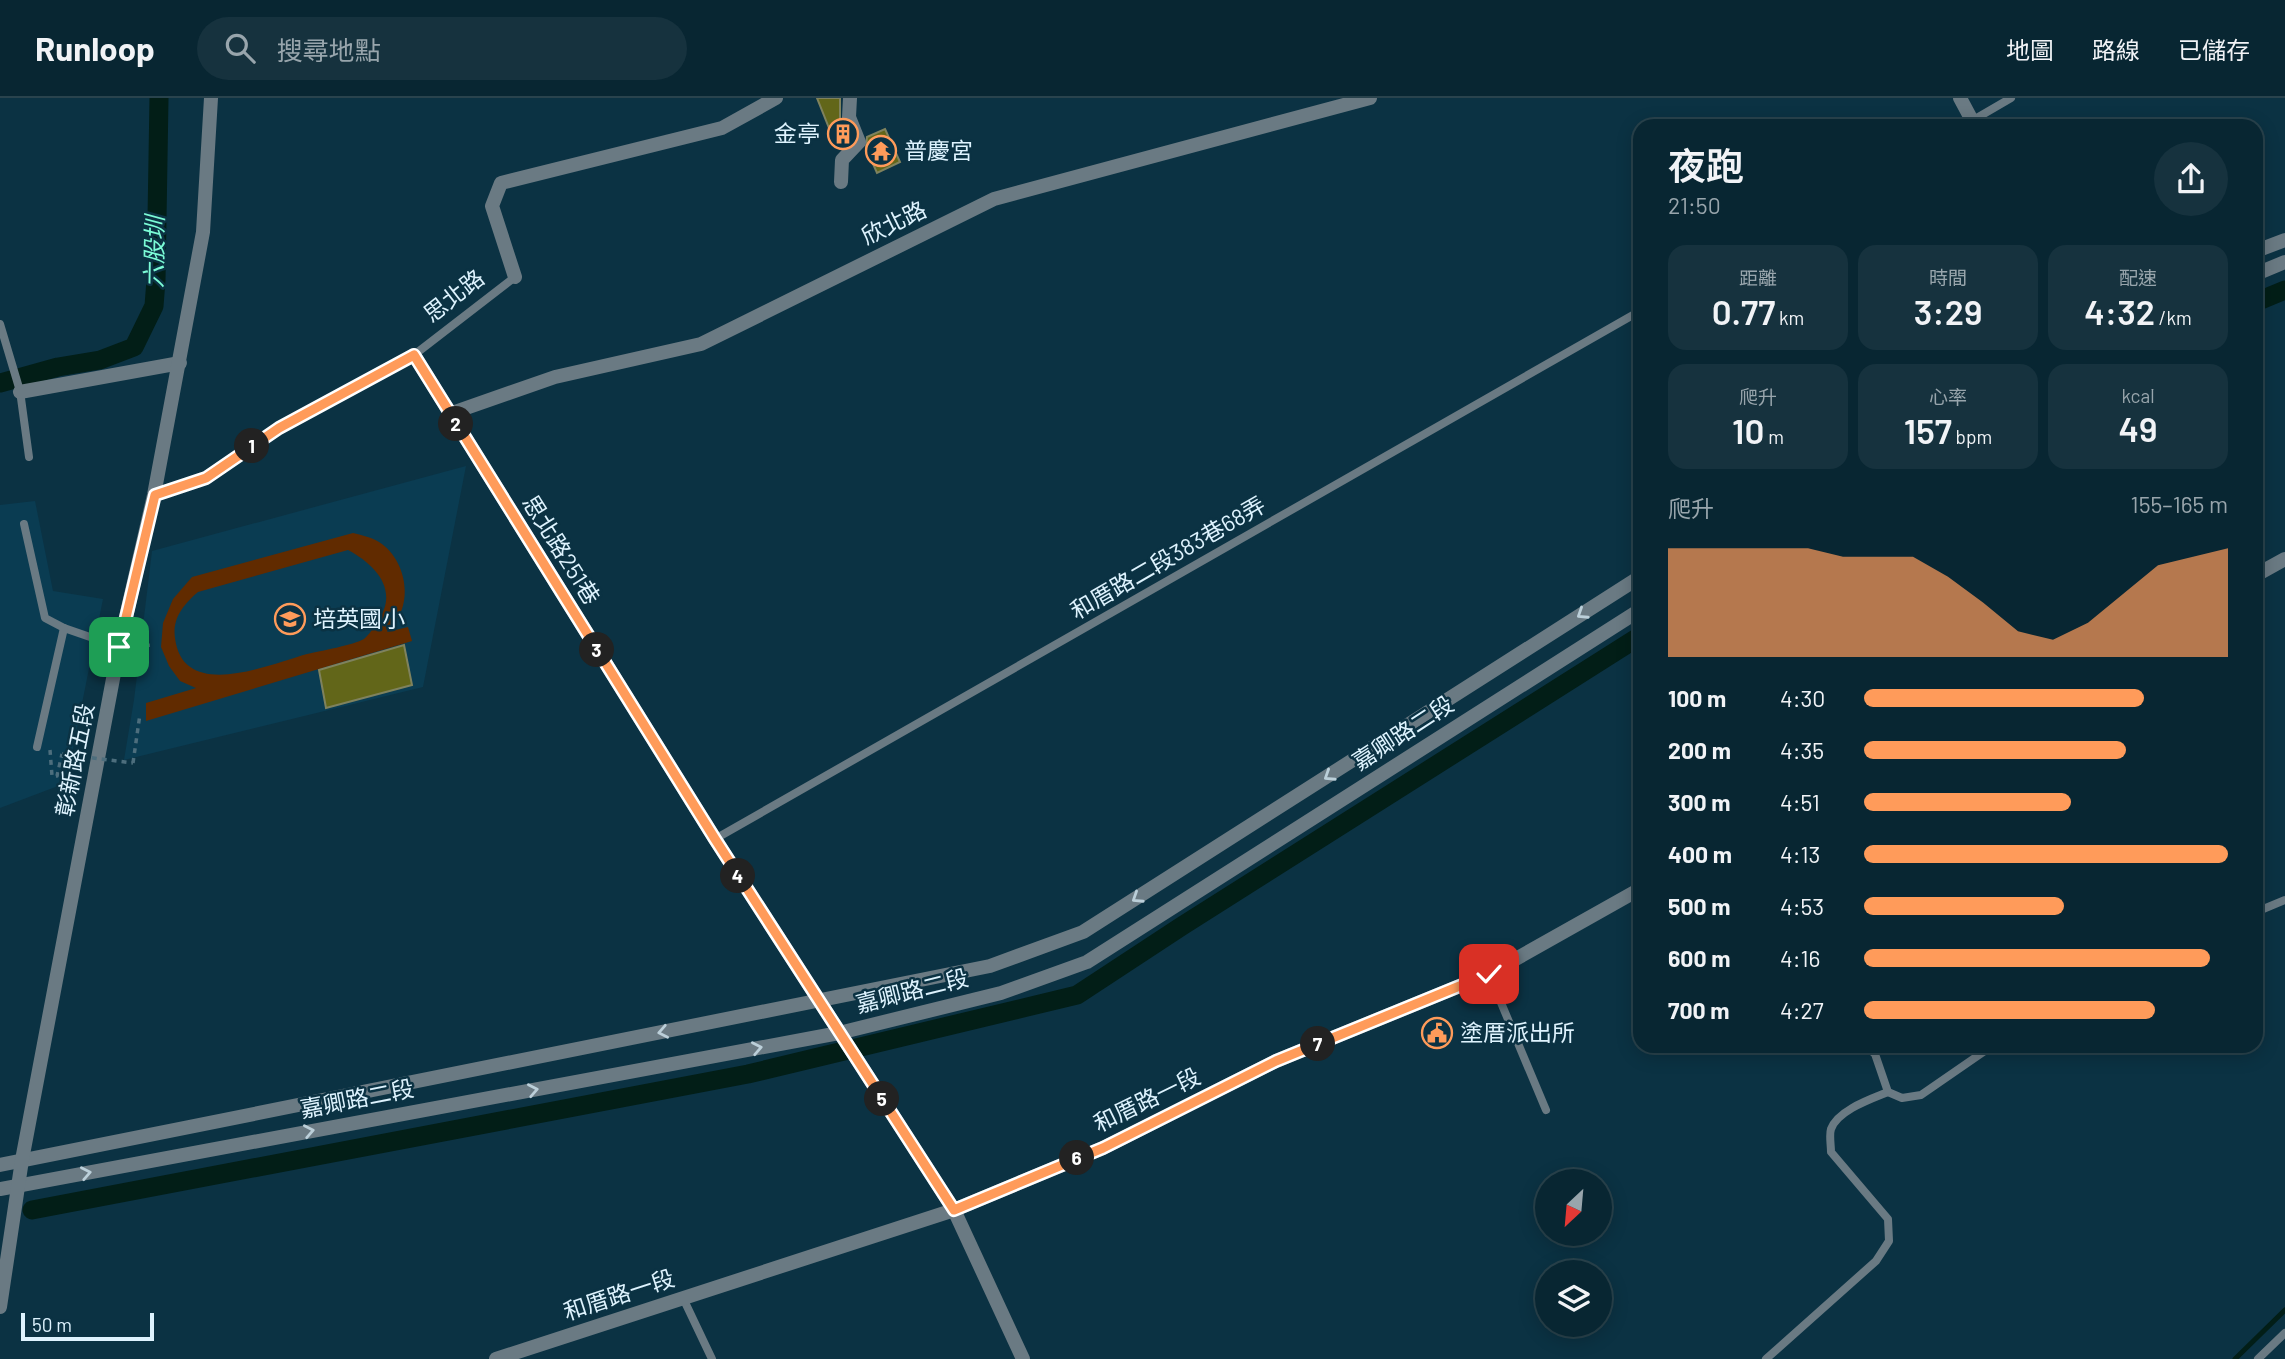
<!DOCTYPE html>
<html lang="zh-TW">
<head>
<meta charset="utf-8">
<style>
	:root { --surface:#082632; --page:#16323e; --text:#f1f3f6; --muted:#98a5ac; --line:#29434d; --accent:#ff9b5a }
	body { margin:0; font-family:Barlow,"Noto Sans TC",sans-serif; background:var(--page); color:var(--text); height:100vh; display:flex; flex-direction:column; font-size:26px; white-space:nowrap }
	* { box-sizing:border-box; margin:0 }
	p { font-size:23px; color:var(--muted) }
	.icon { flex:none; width:38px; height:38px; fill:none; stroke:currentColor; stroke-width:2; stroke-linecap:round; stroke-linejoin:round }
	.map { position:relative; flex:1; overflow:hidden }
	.panel { position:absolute; left:1633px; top:21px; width:630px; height:934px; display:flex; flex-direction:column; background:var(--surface); border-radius:21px; box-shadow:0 4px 18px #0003,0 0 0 2px var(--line) }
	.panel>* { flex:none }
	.needle { width:46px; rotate:206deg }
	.fabs { position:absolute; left:1535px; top:1071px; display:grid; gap:14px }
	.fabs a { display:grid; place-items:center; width:77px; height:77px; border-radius:50%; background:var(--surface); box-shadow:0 4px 18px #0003,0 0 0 2px var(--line); font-size:35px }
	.scale { position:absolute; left:21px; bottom:18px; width:133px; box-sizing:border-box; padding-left:7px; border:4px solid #def3fe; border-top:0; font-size:19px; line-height:24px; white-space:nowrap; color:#def3fe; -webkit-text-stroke:5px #0b3243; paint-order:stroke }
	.pin { position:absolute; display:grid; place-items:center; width:60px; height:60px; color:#fff; margin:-30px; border-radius:14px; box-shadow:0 4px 10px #0006 }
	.km { position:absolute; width:35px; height:35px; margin:-18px; border-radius:50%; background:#222; color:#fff; font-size:19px; line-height:35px; text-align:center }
	.round { display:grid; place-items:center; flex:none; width:74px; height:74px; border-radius:37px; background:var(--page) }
	.summary { display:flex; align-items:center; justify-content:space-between; height:119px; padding:0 35px }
	h1 { font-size:38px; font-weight:600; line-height:52px }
	.stats { display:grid; grid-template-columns:repeat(3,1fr); gap:10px; height:119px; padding:7px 35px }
	.stats div { display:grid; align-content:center; border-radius:18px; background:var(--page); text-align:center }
	.stats b { font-size:35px; font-weight:600 }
	.stats small { font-size:19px; font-weight:400 }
	.stats p { font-size:19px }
	.chart { height:196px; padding:14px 35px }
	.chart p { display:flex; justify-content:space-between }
	.chart svg { width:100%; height:126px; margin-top:7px; fill:var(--accent); opacity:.7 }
	ul { padding:0 35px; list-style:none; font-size:23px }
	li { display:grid; grid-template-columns:112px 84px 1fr; align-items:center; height:52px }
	li i { height:18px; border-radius:9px; background:var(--accent) }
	header { display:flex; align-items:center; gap:42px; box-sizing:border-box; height:98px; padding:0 35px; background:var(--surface); border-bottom:2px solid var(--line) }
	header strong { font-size:33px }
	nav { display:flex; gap:38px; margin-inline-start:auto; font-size:24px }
	.search { width:490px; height:63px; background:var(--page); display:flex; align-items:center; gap:18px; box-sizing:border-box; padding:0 24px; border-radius:38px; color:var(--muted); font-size:26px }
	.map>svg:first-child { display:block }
	.built { fill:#0a3c52 }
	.green { fill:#612b00; fill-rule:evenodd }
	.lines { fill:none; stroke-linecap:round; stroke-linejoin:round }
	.stream { stroke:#021e17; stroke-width:5 }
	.canal { stroke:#021e17; stroke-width:19 }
	.building { fill:#626619; stroke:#7f825e; stroke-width:2 }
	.path { stroke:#4d6e7d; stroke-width:3.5; stroke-dasharray:5 5; stroke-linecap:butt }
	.service { stroke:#6a7a83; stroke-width:8 }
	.minor { stroke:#6a7a83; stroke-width:14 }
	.tertiary { stroke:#6a7a83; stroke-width:14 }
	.path-bridge { stroke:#4d6e7d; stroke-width:3.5; stroke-dasharray:5 5; stroke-linecap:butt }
	.oneway { stroke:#bbcfd9 }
	.route-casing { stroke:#fff; stroke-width:14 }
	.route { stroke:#ff9b5a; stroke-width:9 }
	.labels { text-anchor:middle; stroke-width:5; stroke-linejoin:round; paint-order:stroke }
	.poi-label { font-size:23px; fill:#def3fe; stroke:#0b3243; text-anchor:start }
	.street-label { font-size:23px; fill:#def3fe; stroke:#0b3243 }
	.water-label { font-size:24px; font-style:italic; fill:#7bfbd6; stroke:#0b3243 }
</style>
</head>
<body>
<header>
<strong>Runloop</strong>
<div class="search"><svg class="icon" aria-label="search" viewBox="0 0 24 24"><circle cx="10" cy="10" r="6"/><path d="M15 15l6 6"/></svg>搜尋地點</div>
<nav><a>地圖</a><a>路線</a><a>已儲存</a></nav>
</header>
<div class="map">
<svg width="2285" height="1261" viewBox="0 0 2285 1261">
	<rect width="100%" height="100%" fill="#0b3243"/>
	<g class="built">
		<polygon points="466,368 423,589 124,662 134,602 152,453"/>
		<polygon points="35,403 53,493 103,501 66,685 0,710 0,407"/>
	</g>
	<path class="green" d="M 353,435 C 361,437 371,439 379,444 C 400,457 410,487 402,511 C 399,519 392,527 387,534 L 408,529 L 412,543 L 146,623 L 146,605 L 196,590 L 180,583 L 169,568 L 161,549 L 163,525 L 173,501 L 192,479 ZM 348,452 C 376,467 400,493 377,524 C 374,529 369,537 364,541 C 354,547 320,553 307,556 C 268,567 183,604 175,540 C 172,520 184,506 198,494 Z"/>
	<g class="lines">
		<polyline class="stream" points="2235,1261 2285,1212"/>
		<g class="canal">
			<polyline points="2256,204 2285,192"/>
			<polyline points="0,285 58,269 100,262 134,249 154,208 156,182 159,0"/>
			<polyline points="32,1112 748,976 1077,897 1182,828 1640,538"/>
		</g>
	</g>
	<g class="building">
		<polygon points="817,0 840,0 840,22 847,39 842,43 829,30"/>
		<polygon points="885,31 900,64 877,75 866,50 867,39"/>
		<polygon points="404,547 412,587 326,610 319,572"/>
	</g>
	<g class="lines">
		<g class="path">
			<polyline points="135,548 154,547"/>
			<polyline points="50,652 52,678 57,678 62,656"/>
			<polyline points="133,665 140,616"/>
		</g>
		<g class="service">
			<polyline points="1963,28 2011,0"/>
			<polyline points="0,226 20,293 29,359"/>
			<polyline points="154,397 206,380 279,330 414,257 515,179"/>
			<polyline points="24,426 45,520 64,530 119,549"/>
			<polyline points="37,649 64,530"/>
			<polyline points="715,741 1640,213"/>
			<polyline points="2256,814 2285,802"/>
			<polyline points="1489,876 1546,1012"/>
			<polyline points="1866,948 1875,956 1888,994 1902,1000 1921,997 1992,948"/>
			<polyline points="683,1200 712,1261"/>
			<path d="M 1766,1261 L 1876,1163 L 1889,1143 L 1888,1121 L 1831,1054 C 1831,1047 1829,1037 1831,1031 C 1838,1012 1871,1001 1888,994"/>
			<polyline points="2258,1261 2285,1235"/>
		</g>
		<g class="minor">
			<polyline points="1960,0 1975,28"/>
			<polyline points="841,84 842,62 859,44 849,19 850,0"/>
			<polyline points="515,179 492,108 501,85 722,30 776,0"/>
			<polyline points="414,257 715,741 954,1112 1023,1261"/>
			<polyline points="20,294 180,265"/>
			<polyline points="449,316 555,279 701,246 994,101 1370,0"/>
		</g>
		<g class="tertiary">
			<polyline points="2256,153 2285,142"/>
			<polyline points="2256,176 2285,164"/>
			<polyline points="2256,477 2285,461"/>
			<polyline points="0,1067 990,868 1083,834 1640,479"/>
			<polyline points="0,1091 839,935 1001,895 1087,864 1640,512"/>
			<polyline points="0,1209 22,1062 119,549 154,397 203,134 211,0"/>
			<polyline points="496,1261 954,1112 1103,1050 1276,963 1489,876 1640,791"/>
		</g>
		<polyline class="path-bridge" points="62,656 133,665"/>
	</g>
	<defs><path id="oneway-chevron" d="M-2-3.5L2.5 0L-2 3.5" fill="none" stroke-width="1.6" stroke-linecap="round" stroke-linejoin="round" transform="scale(1.75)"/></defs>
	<g class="oneway">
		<use href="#oneway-chevron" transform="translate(1582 516) rotate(147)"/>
		<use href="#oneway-chevron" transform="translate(1329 678) rotate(147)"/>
		<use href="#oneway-chevron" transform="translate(1137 800) rotate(147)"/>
		<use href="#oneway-chevron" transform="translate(663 934) rotate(169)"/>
		<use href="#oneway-chevron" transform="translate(757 950) rotate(-11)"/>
		<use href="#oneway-chevron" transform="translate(533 992) rotate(-11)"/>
		<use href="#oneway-chevron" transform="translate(309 1033) rotate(-11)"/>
		<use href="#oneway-chevron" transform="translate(86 1075) rotate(-11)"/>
	</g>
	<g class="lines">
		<g class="route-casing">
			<polyline id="route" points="119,549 155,397 206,380 279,330 414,257 715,741 954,1112 1103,1050 1276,963 1489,876"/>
		</g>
		<use href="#route" class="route"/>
	</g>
	<defs>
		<g id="building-ring" transform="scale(1.575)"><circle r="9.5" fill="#0b3243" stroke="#ff9b5a" stroke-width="1.5"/><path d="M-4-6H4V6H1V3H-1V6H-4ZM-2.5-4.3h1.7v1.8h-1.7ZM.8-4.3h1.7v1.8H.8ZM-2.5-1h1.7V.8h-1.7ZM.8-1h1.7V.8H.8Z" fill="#ff9b5a"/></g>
		<g id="temple-ring" transform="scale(1.575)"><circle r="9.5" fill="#0b3243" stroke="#ff9b5a" stroke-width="1.5"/><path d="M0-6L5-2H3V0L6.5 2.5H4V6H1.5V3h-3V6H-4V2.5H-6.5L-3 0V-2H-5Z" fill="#ff9b5a"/></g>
		<g id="school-ring" transform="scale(1.575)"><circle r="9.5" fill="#0b3243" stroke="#ff9b5a" stroke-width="1.5"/><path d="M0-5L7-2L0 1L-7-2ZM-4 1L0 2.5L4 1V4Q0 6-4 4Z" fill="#ff9b5a"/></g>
		<g id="civic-ring" transform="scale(1.575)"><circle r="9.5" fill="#0b3243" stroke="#ff9b5a" stroke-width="1.5"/><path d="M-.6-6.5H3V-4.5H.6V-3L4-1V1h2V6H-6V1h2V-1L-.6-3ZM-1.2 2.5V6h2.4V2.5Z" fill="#ff9b5a"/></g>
	</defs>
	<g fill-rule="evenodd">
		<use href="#building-ring" x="843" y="36"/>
		<use href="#temple-ring" x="881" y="53"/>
		<use href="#school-ring" x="290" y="521"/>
		<use href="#civic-ring" x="1437" y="935"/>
	</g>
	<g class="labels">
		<g class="poi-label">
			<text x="820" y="44" text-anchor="end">金亭</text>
			<text x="904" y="61">普慶宮</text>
			<text x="313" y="529">培英國小</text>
			<text x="1460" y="943">塗厝派出所</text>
		</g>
		<g class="street-label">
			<text transform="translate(894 125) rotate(-26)" y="8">欣北路</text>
			<text transform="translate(454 198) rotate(-38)" y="8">思北路</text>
			<text transform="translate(561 452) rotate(58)" y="8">思北路251巷</text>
			<text transform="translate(1168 460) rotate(-30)" y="8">和厝路二段383巷68弄</text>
			<text transform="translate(1403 635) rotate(-33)" y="8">嘉卿路二段</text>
			<text transform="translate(75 662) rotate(-79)" y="8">彰新路五段</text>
			<text transform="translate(912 893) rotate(-14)" y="8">嘉卿路二段</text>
			<text transform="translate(357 1001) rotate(-11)" y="8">嘉卿路二段</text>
			<text transform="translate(1147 1002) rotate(-26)" y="8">和厝路一段</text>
			<text transform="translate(619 1197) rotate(-18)" y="8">和厝路一段</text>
		</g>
		<g class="water-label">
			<text transform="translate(155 154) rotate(-89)" y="8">六股圳</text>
		</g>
	</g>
</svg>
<div class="fabs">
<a><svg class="needle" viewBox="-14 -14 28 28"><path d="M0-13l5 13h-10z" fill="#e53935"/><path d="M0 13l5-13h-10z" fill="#98a5ac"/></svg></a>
<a><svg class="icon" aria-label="layers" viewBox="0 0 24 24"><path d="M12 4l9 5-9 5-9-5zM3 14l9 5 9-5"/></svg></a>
</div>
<div class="scale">50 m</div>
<div class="pin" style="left:119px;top:549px;background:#1e9e55"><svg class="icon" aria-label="arrive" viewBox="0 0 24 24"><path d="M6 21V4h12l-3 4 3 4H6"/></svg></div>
<div class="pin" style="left:1489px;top:876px;background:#d93025"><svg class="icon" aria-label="check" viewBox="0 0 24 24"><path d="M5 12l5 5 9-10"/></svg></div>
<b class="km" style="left:252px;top:348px">1</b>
<b class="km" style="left:456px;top:326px">2</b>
<b class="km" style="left:597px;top:552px">3</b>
<b class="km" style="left:738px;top:778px">4</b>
<b class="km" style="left:882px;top:1001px">5</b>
<b class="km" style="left:1077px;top:1060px">6</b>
<b class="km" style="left:1318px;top:946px">7</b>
<section class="panel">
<div class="summary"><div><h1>夜跑</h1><p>21:50</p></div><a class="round"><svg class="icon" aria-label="share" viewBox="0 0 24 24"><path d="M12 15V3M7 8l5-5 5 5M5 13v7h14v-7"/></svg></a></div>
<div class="stats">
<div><p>距離</p><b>0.77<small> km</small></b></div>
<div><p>時間</p><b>3:29</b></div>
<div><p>配速</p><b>4:32<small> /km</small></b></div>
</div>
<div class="stats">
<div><p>爬升</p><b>10<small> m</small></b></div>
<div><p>心率</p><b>157<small> bpm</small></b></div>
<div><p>kcal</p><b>49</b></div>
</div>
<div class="chart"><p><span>爬升</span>155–165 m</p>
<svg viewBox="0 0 160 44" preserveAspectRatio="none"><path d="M0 44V6L10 6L20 6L30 6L40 6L50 9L60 9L70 9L80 16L90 25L100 35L110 38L120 32L130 22L140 12L150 9L160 6V44z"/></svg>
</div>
<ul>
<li><b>100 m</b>4:30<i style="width:77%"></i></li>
<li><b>200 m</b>4:35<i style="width:72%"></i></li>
<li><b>300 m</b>4:51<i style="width:57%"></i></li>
<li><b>400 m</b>4:13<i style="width:100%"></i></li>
<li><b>500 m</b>4:53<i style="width:55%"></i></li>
<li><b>600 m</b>4:16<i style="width:95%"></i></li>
<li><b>700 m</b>4:27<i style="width:80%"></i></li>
</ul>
</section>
</div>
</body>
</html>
